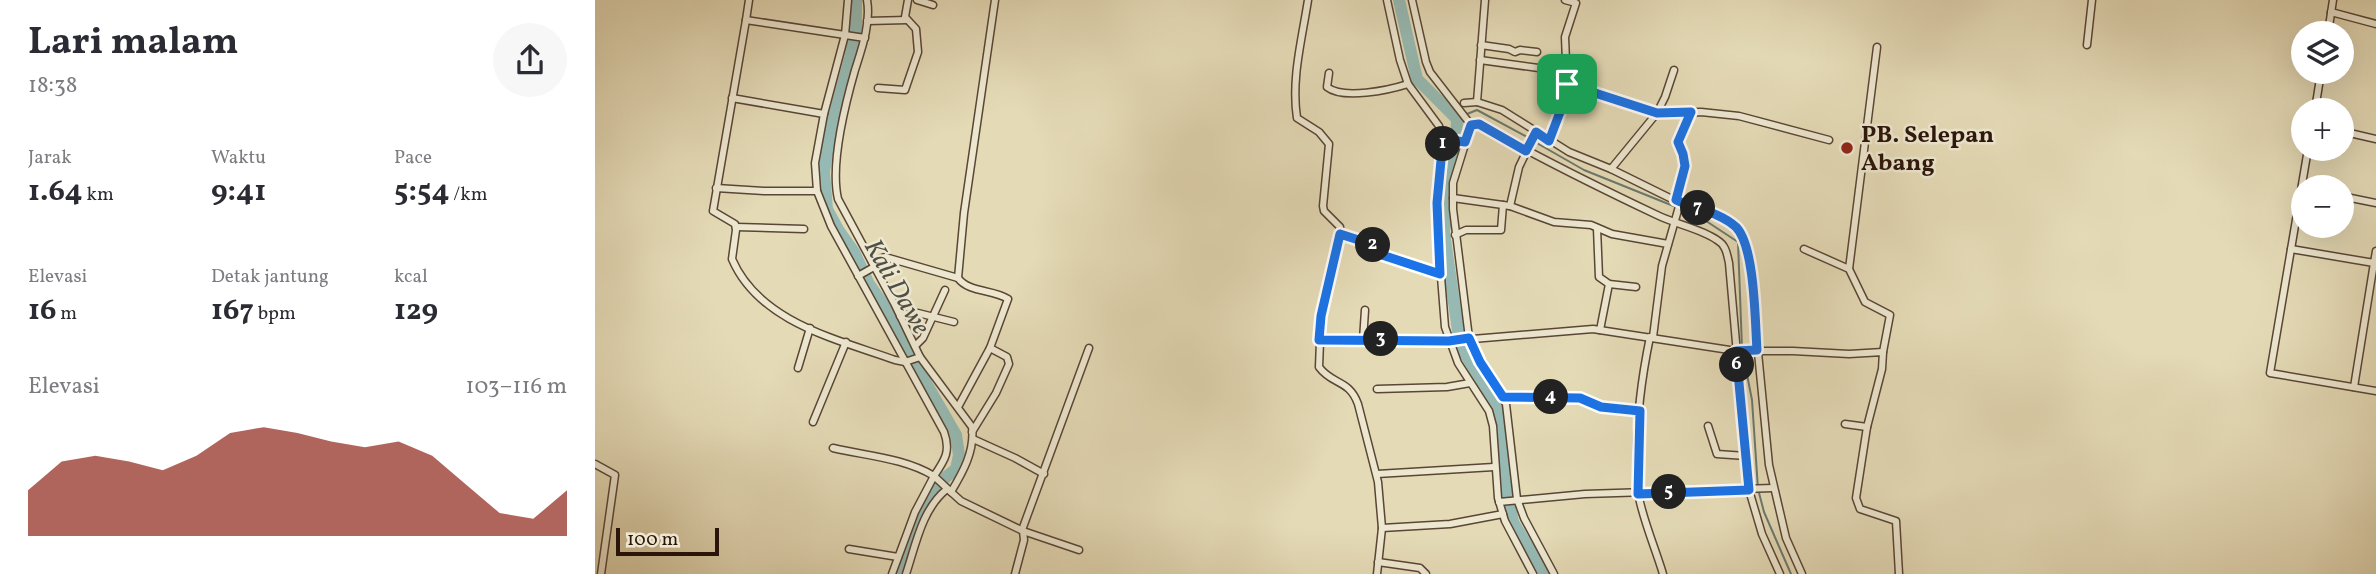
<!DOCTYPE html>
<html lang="id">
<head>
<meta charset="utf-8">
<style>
	:root { --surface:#fff; --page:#f7f7f7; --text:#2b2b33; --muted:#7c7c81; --accent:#8f2418 }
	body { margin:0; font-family:Vollkorn,serif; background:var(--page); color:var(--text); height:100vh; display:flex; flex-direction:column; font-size:26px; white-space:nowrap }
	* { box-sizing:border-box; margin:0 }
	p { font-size:23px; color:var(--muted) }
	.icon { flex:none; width:38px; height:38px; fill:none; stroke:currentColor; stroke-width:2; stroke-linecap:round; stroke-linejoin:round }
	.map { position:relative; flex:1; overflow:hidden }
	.drawer { display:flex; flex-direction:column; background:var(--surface); width:595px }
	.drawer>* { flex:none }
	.buttons { position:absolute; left:1696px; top:21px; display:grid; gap:14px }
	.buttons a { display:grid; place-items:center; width:63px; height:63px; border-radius:50%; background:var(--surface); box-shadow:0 7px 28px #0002; font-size:35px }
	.scale { position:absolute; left:21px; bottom:18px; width:103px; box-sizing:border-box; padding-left:7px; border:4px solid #2b150a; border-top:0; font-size:19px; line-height:24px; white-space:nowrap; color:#2b150a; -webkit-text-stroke:5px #ede7d0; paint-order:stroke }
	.pin { position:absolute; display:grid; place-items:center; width:60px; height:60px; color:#fff; margin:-30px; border-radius:14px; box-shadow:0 4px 10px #0006 }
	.km { position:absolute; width:35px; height:35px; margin:-18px; border-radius:50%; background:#222; color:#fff; font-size:19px; line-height:35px; text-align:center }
	.round { display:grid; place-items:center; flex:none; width:74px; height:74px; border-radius:37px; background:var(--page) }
	.summary { display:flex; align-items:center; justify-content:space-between; height:119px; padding:0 28px }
	h1 { font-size:38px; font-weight:700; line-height:52px }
	.figures { display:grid; grid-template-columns:repeat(3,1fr); gap:10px; height:119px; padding:7px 28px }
	.figures div { display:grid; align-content:center }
	.figures b { font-size:30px; font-weight:700 }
	.figures small { font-size:19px; font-weight:400 }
	.figures p { font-size:19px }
	.chart { height:196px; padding:14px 28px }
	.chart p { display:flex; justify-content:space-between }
	.chart svg { width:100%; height:126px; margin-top:7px; fill:var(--accent); opacity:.7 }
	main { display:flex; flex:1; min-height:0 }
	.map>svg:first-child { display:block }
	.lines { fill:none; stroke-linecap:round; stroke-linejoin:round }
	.stream { stroke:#6b786f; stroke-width:2 }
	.river { stroke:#96bab3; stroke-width:12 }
	.minor-casing { stroke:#594635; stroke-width:9 }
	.minor { stroke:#ede7d0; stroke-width:6 }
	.route-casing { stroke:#fff; stroke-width:14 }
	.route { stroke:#1a73e8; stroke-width:9 }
	.poi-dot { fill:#8f2418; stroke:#ede7d0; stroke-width:2.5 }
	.labels { text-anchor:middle; stroke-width:5; stroke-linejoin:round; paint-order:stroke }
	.poi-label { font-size:24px; font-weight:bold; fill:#2b150a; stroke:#ede7d0; text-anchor:start }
	.water-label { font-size:26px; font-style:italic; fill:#504f45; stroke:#ede7d0 }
</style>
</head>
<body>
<main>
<section class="drawer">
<div class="summary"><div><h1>Lari malam</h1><p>18:38</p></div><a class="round"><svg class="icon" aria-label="share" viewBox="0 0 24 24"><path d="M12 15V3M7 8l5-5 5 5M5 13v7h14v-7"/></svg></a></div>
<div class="figures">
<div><p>Jarak</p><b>1.64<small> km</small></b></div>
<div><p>Waktu</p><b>9:41</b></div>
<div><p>Pace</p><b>5:54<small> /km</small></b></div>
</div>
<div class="figures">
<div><p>Elevasi</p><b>16<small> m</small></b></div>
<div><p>Detak jantung</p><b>167<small> bpm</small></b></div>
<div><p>kcal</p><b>129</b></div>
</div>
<div class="chart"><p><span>Elevasi</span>103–116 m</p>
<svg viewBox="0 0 160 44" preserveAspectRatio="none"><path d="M0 44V28L10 18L20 16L30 18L40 21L50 16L60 8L70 6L80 8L90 11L100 13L110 11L120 16L130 26L140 36L150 38L160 28V44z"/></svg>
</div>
</section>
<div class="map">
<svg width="1781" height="574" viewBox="0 0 1781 574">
	<rect width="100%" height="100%" fill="#e4dab6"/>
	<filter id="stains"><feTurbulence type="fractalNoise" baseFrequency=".00286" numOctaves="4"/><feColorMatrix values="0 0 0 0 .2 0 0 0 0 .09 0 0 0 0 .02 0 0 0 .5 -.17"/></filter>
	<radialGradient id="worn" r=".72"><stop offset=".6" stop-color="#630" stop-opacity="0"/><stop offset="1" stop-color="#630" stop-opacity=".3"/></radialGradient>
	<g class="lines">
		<g class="stream">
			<polyline points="872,114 882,110 936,139"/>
			<polyline points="940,142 989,170 1081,207"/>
			<polyline points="1086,209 1105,217 1143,242 1147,348"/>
			<polyline points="1148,354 1157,400 1163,489 1169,512 1196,574"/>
		</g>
		<g class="river">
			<polyline points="261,0 261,29 255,58 236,128 229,172 232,209 244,231 259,252 274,284 297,317 312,350 361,435 364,455 361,469 351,477 327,510 305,574"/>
			<polyline points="804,0 822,79 862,119 861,149 849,232 865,345 901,406 908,425 911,487 918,522 949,574"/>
		</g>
		<g class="minor-casing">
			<g id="minor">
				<path d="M 272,0 C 276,23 267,48 260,70 C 250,105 235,164 243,199 L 299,303 L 325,357 L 377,427 C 380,451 368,472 356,492 L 366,501 L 428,531 L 429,540 L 420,574"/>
				<polyline points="322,0 338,5"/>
				<path d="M 713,0 C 707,39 696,79 702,118 L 724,132 L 734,144 L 728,206 L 729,211 L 745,227 L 726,316 L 724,367 C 737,385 754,379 763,404 L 783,482 L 787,528 L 782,574"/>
				<polyline points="792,0 805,60 813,84 844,126 848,146 842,203 843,239 850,327 863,363 894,411 898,426 903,498 910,521 938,574"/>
				<path d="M 817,0 L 831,62 L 835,72 L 876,125 L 883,124 L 888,126 C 944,158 1003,187 1062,215 C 1080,224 1107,229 1122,240 C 1131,245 1132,254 1134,263 L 1154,490 L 1167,534 L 1185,574"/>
				<polyline points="890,0 882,102 907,110 974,152 1016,169 1085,203 1128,219 1141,227 1153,250 1174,465 1191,538 1207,574"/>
				<polyline points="1736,12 1781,24"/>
				<polyline points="151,20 154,0"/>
				<polyline points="272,21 312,20"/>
				<polyline points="1733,33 1738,0"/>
				<path d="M 270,38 L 151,20 L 118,211 L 140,224 L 141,230 L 137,259 C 164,322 241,339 300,360 L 310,362 L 325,357"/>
				<polyline points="886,45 914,49 920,52 925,50 942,52"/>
				<polyline points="1492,45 1497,0"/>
				<polyline points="885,60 972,72"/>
				<path d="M 734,73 L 732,87 C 748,100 794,90 813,84"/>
				<polyline points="972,84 1062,113 1106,112 1144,116 1234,140"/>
				<polyline points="283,88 310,90 323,52 321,29 310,17 313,0"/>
				<polyline points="137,98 229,114"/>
				<polyline points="869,103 882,102"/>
				<polyline points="1720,110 1726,72"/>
				<polyline points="876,125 858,183 858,209 874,338 911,404 922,499 929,518 959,574"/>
				<polyline points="1746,131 1781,139"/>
				<polyline points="848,139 870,142"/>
				<polyline points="954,141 972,86 970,37 981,3 970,0"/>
				<polyline points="1713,149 1675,373 1781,391"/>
				<polyline points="1016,169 1062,113 1070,97 1079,70"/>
				<polyline points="121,188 169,191 222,191"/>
				<polyline points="1746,196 1781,203"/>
				<polyline points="858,198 915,206 959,222 996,225 1017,234 1073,244"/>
				<polyline points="1081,200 1090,166 1089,154 1083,142 1096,112"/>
				<polyline points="915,206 924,167 941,132"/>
				<polyline points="141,227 209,229"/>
				<polyline points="1002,228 1004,277 1014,284 1041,287"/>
				<polyline points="745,235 779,245 785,254 845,274"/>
				<polyline points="860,235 871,230 906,230 908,205"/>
				<polyline points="1209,249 1254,269 1270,302 1295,315 1288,352"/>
				<polyline points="1696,249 1779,263 1781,251"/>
				<polyline points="277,262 290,257 363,278"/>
				<polyline points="1254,269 1282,47"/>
				<polyline points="263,276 279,267"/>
				<polyline points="305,316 323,313 359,322"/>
				<polyline points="1005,330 1014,284"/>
				<path d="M 1055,337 C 1045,385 1039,442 1043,492 C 1046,515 1061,550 1068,574"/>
				<polyline points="1058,337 1067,266 1085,203"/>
				<polyline points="724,340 854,341 998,329 1141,351 1198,351 1254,354 1288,352 1287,369 1272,427 1250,424"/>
				<polyline points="768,340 770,310"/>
				<polyline points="320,346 328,338 350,290"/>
				<polyline points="203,368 215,328"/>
				<polyline points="1759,387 1779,263 1781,264"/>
				<polyline points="782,389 852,387 875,383"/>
				<polyline points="907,397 986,398 1006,407 1045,411"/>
				<polyline points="363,407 395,348"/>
				<polyline points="218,422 251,342"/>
				<polyline points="1113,426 1122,454 1151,456"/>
				<polyline points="1272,427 1261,498 1265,509 1301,521 1304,574"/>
				<path d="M 377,432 L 401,393 L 414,364 L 412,357 L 395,348 L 413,299 C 398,289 374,293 363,278 L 369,213 L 400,0"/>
				<polyline points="378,439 420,458 449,474"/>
				<path d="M 238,448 C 272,456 309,458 339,476 C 350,460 356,451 349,432 L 236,226 L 222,191 L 220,163 L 229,114 L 250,35 L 253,0"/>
				<polyline points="0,464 20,475 6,574"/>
				<polyline points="782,474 899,467"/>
				<polyline points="904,502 990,494 1178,488"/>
				<polyline points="787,528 855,524 908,514"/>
				<polyline points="427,530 494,348"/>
				<polyline points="428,531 484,550"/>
				<polyline points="254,549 303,557"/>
				<polyline points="783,562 825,568 831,574"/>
				<polyline points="297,574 320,512 339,476 356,492"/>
				<path d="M 311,574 C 321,544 327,509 352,489"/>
			</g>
		</g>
		<use href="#minor" class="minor"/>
	</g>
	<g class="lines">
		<g class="route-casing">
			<path id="route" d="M 972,84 L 1062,113 L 1096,112 L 1083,142 L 1088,154 L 1090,166 L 1081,200 C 1100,209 1125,212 1141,227 C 1160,246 1160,322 1162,350 L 1141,351 L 1154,490 L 1043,494 L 1045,411 L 1006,407 L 985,398 L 908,397 L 885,362 L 874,338 L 854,341 L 724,340 L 726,316 L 745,234 L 779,245 L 787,255 L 845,274 L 842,203 L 848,139 L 870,142 L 876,125 L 884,124 L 931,151 L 941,132 L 954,141 L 970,99 Z"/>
		</g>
		<use href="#route" class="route"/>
	</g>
	<circle class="poi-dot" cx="1252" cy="148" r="7"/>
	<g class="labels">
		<g class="poi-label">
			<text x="1266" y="142">PB. Selepan<tspan x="1266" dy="28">Abang</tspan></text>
		</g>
		<g class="water-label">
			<text transform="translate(303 286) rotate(60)" y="9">Kali Dawe</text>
		</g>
	</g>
	<rect width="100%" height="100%" filter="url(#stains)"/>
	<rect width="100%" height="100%" fill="url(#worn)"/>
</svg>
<div class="buttons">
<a><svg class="icon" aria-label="layers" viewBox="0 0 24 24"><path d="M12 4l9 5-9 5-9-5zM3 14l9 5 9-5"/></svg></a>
<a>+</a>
<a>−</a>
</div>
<div class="scale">100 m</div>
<div class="pin" style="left:972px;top:84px;background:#1e9e55"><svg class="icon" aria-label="arrive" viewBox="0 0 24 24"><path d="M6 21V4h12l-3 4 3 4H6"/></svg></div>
<b class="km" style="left:848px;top:144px">1</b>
<b class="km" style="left:778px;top:245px">2</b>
<b class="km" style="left:786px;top:339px">3</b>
<b class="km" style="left:956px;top:397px">4</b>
<b class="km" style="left:1074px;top:492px">5</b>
<b class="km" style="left:1142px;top:365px">6</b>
<b class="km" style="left:1103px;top:208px">7</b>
</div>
</main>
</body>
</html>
